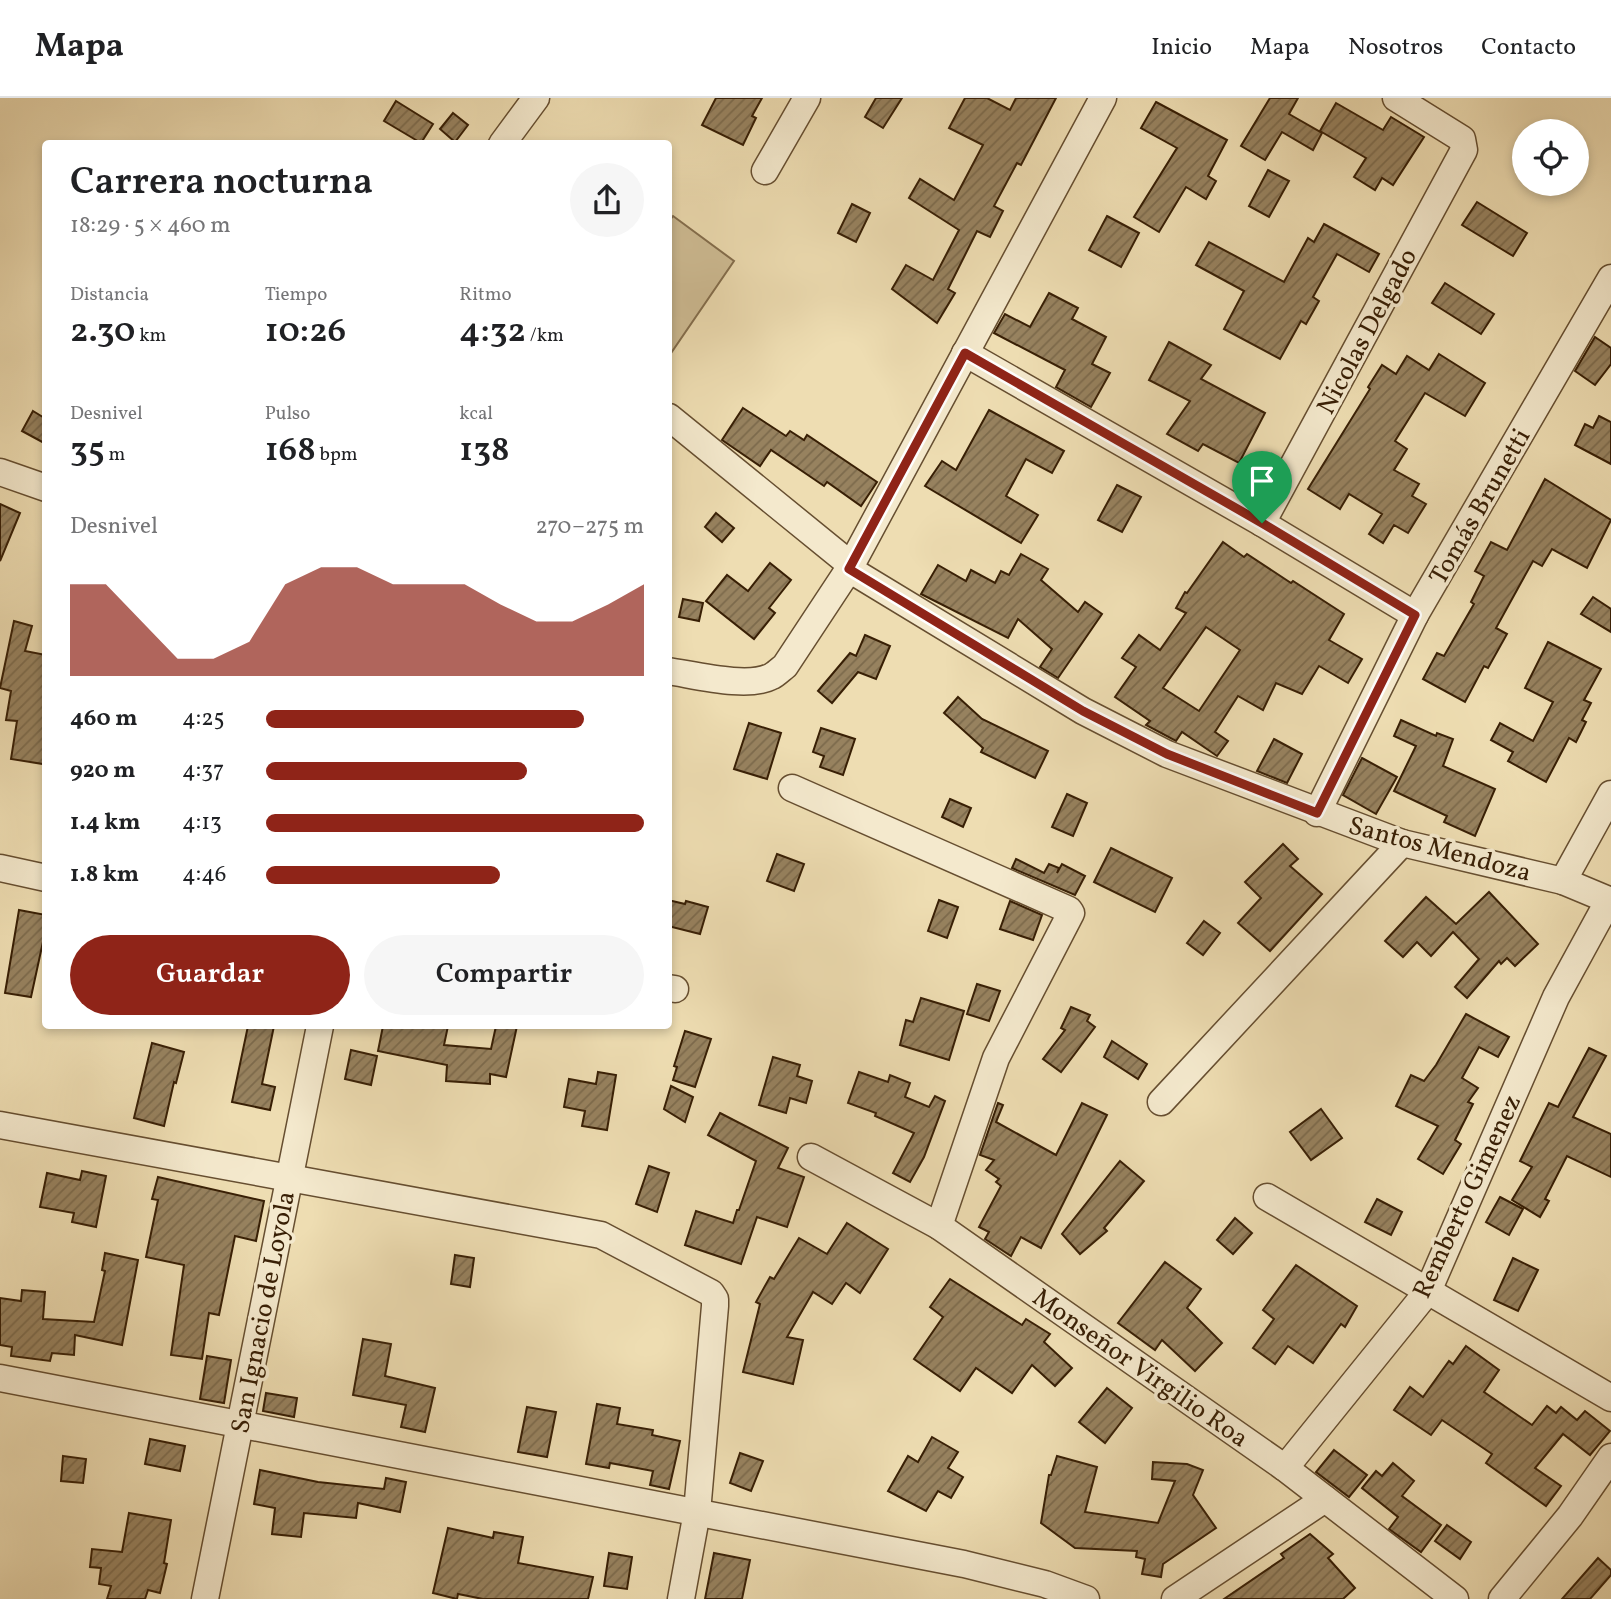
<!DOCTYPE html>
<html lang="es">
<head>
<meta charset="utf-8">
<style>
	:root { --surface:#fff; --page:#f6f6f6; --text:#202124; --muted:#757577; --line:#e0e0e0; --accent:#8f2418 }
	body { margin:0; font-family:Vollkorn,serif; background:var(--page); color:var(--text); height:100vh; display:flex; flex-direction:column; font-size:26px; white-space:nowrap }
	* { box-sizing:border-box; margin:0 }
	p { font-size:23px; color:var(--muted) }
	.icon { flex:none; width:38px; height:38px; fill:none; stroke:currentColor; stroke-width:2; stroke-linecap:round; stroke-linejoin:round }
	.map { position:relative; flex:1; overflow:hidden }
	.side { position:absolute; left:42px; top:42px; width:630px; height:889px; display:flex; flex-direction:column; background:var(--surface); border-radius:7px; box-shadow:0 4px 10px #0003 }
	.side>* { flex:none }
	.fabs { position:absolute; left:1512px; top:21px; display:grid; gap:14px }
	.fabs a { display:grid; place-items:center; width:77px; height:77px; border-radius:50%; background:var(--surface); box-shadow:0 4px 10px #0003; font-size:35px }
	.pin { position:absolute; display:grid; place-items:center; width:60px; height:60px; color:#fff; margin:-72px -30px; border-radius:50% 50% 50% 0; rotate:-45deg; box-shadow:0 0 7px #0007 }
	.pin .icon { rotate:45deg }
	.round { display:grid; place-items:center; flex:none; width:74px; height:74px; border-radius:37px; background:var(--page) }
	.headline { display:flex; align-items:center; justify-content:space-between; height:119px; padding:0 28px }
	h1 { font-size:38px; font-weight:600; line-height:52px }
	.metrics { display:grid; grid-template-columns:repeat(3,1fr); gap:10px; height:119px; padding:7px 28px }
	.metrics div { display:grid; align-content:center }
	.metrics b { font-size:35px; font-weight:600 }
	.metrics small { font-size:19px; font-weight:400 }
	.metrics p { font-size:19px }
	.chart { height:196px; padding:14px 28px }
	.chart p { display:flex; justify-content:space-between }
	.chart svg { width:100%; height:126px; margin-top:7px; fill:var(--accent); opacity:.7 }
	.action { display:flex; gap:14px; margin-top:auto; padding:14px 28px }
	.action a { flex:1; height:80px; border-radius:42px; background:var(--accent); color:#fff; font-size:28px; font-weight:600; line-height:80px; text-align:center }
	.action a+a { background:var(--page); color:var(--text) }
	ul { padding:0 28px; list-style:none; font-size:23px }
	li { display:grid; grid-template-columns:112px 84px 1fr; align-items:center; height:52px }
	li i { height:18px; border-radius:9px; background:var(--accent) }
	header { display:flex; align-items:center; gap:42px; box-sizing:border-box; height:98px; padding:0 35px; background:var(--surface); border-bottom:2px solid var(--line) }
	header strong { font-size:33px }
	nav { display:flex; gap:38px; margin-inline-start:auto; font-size:24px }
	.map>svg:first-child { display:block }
	.green { fill:#cfbd95; stroke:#846e4d; stroke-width:2 }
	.building { fill:url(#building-hatch); stroke:#381f05; stroke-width:2; fill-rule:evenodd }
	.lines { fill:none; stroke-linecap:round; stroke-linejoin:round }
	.minor-casing { stroke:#664e30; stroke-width:29 }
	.minor { stroke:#f4e9cd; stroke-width:26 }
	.route-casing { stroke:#fff; stroke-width:14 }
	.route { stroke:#8f2418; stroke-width:9 }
	.labels { text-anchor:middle; stroke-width:7; stroke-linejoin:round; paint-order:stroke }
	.street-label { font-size:26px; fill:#381f05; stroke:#f4e9cd }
</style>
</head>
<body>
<header>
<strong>Mapa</strong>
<nav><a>Inicio</a><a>Mapa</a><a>Nosotros</a><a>Contacto</a></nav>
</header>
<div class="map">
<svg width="1611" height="1501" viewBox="0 0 1611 1501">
	<defs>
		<pattern id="building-hatch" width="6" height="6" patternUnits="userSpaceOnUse" patternTransform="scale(1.75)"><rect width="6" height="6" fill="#97825f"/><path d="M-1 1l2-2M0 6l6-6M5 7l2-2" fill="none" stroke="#7c6a4c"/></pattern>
	</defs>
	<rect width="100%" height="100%" fill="#eeddb2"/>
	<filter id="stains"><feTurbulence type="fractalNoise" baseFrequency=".00286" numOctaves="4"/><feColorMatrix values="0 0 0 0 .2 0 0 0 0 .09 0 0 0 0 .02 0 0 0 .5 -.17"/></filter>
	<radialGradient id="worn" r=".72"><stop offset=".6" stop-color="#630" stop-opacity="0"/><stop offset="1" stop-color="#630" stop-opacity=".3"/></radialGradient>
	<polygon class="green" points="673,118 734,163 669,258 668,124"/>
	<g class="building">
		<polygon points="716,0 762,0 752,18 756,20 743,47 702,27"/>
		<polygon points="876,0 902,0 883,30 865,19"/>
		<polygon points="965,0 987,0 1010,12 1016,0 1056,0 1021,67 1017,65 994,108 1003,113 990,139 977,133 948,191 955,195 937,225 892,191 906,167 933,182 959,132 909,100 920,81 954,102 983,47 949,30"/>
		<polygon points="1270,0 1298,0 1289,16 1322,35 1313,52 1282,34 1265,62 1241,48"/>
		<polygon points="396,3 433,26 421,45 384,23"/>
		<polygon points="1156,4 1227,42 1208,78 1216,83 1206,101 1186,89 1159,134 1134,119 1177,50 1141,30"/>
		<polygon points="1336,5 1383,32 1391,19 1424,39 1393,87 1382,80 1375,92 1354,79 1366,60 1320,33"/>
		<polygon points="453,15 468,27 455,44 440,31"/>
		<polygon points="1268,72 1289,83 1269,119 1249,108"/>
		<polygon points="1477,104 1527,135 1513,158 1462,127"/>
		<polygon points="852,106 870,115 856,144 838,135"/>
		<polygon points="1107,118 1139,135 1121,169 1089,152"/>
		<polygon points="1324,126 1379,156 1369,174 1337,156 1313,199 1319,203 1306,226 1301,223 1280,261 1224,231 1244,193 1196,167 1209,144 1284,184 1308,140 1314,144"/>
		<polygon points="1445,185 1494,216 1481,236 1432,205"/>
		<polygon points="1049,195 1078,210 1072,221 1106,239 1092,266 1110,275 1091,309 1056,289 1065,272 994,235 1005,216 1030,229"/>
		<polygon points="1595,239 1611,250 1611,266 1595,287 1575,273"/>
		<polygon points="1169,244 1211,267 1201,281 1265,315 1239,365 1203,346 1198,353 1167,336 1190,303 1149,282"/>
		<polygon points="1439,256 1485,285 1465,318 1425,295 1395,343 1407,351 1394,372 1419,386 1412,398 1426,406 1408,435 1394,427 1383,445 1369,436 1382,416 1349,396 1340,411 1308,391 1370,291 1368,289 1382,267 1396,276 1407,258 1429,272"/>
		<polygon points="743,310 786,338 790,333 804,342 807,337 877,384 861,408 827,384 824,388 771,352 760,368 722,342"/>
		<polygon points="989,312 1064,353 1052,375 1026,361 1006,398 1038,417 1021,445 925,388 942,363 956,372"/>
		<polygon points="33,313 46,321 46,346 22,333"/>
		<polygon points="1599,318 1611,324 1611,366 1575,347 1585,326 1593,330"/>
		<polygon points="1545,381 1611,422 1587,470 1552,451 1542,468 1533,463 1496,530 1507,536 1488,570 1484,568 1465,604 1423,581 1437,555 1444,558 1474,506 1471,504 1484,478 1475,473 1491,444 1507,452"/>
		<polygon points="1117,387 1141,399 1122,434 1098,422"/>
		<polygon points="0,406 20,415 0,463"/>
		<polygon points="716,415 734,430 722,444 705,429"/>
		<path d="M 1223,444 L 1244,459 L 1247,456 L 1291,485 L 1293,483 L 1344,516 L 1329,542 L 1362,561 L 1348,585 L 1319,568 L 1302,596 L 1276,585 L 1263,612 L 1238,598 L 1215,634 L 1228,643 L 1217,658 L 1182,634 L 1176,643 L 1146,627 L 1150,623 L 1115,599 L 1136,569 L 1122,560 L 1139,537 L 1160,552 L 1186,515 L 1176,510 L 1185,494 L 1187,495 ZM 1206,529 L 1240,552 L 1199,613 L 1163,590 Z"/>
		<polygon points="1021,456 1048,471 1041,482 1078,514 1085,504 1102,516 1058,580 1040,569 1052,551 1018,521 1008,540 921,496 938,467 966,483 971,472 995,485 1001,473 1009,477"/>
		<polygon points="770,465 791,482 769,510 775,515 754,541 706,503 727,477 748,493"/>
		<polygon points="1593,499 1611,511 1611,534 1581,516"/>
		<polygon points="683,501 703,505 699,523 679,519"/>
		<polygon points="14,523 32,528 25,553 46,557 46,650 43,666 11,661 17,623 6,622 11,593 0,590"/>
		<polygon points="865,537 890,548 876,581 858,574 832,605 818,593 850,555 856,558"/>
		<polygon points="1548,544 1601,571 1584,602 1591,605 1582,622 1586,624 1576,644 1569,640 1546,684 1508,663 1513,654 1491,642 1500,625 1533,643 1553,604 1525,590"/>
		<polygon points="958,599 982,621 1048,653 1035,680 981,654 983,650 944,615"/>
		<polygon points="1401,622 1436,638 1437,635 1453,641 1443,668 1495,691 1475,738 1444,724 1447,718 1394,693 1416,648 1394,638"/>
		<polygon points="749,625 781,635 767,681 734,671"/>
		<polygon points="821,630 855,641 843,677 820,669 824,658 813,654"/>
		<polygon points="1274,641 1302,656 1287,685 1257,673"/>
		<polygon points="1362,660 1397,679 1376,716 1343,697"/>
		<polygon points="1067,696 1087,705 1073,738 1052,729"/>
		<polygon points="950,701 971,710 963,729 942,719"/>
		<polygon points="1283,746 1298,761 1290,768 1322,796 1270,853 1238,825 1261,800 1245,784"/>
		<polygon points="1111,750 1172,780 1155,814 1094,784"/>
		<polygon points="777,756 804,766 794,793 767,783"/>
		<polygon points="1016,761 1044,775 1049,766 1059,770 1057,775 1062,766 1085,778 1075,797 1012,770"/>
		<polygon points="1489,794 1538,846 1515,868 1507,860 1501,866 1499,863 1467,900 1455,889 1479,861 1453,834 1431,858 1417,844 1403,859 1385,843 1426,799 1456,826"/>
		<polygon points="668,802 685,806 686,803 708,809 700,836 668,828"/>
		<polygon points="939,802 958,809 947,840 928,833"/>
		<polygon points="1010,803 1042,817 1033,842 1000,831"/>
		<polygon points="19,812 46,817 46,830 31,899 5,895"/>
		<polygon points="1204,823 1220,835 1203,857 1187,845"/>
		<polygon points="977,886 1000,893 989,923 967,916"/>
		<polygon points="921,900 964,913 949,962 900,947 906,922 913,924"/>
		<polygon points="1071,909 1090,917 1087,923 1095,929 1061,974 1043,961 1065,932 1061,930"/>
		<polygon points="1466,916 1509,939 1498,959 1479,949 1462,980 1478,990 1468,1004 1473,1006 1455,1042 1461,1046 1443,1076 1418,1061 1438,1028 1396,1008 1411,977 1424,983 1436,967"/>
		<polygon points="248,928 274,928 262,986 275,989 270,1012 232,1004"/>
		<polygon points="383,928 448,928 444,947 491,951 496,928 517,928 506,979 490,976 490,986 446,983 447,967 378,953"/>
		<polygon points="685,933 711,941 695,989 673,982 677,969 674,968"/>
		<polygon points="1112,943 1147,966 1138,981 1104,959"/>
		<polygon points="152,945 184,954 176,985 174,984 164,1028 134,1020"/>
		<polygon points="1589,950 1606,958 1573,1019 1611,1036 1611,1079 1567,1058 1545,1101 1549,1103 1540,1119 1512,1102 1532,1069 1520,1063 1549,1005 1558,1009"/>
		<polygon points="351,952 377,958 371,987 345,981"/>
		<polygon points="773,959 800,967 797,978 812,983 806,1005 790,1000 786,1015 759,1007"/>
		<polygon points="598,974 616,977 607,1032 582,1028 585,1013 564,1009 569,981 596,986"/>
		<polygon points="859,974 888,984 890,977 910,985 905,999 929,1009 935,998 945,1003 924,1059 910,1084 893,1075 914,1035 875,1018 876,1015 848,1005"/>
		<polygon points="671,988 693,999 685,1024 664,1011"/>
		<polygon points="998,1005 1003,1007 996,1024 1056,1057 1082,1005 1107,1017 1041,1150 1021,1139 1011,1158 985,1141 989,1134 979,1129 1001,1088 996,1084 999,1081 986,1072 994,1062 980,1057"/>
		<polygon points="1321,1011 1342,1040 1311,1062 1290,1034"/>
		<polygon points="720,1015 788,1050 778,1070 804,1079 787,1129 757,1119 741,1166 685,1147 696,1113 733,1125 737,1112 739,1112 756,1063 708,1037"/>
		<polygon points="1120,1063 1144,1083 1104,1130 1107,1133 1080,1156 1062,1136"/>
		<polygon points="649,1068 669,1075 657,1114 636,1106"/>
		<polygon points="82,1073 106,1078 96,1129 72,1124 74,1115 40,1109 47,1075 80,1082"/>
		<polygon points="158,1079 264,1103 256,1143 235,1138 219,1217 209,1215 202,1261 171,1257 184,1167 146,1159 158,1102 152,1101"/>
		<polygon points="1500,1099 1523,1111 1509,1137 1486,1124"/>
		<polygon points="1377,1101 1402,1114 1391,1137 1365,1124"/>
		<polygon points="1235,1120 1252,1135 1233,1156 1217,1142"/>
		<polygon points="847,1125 888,1151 860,1195 846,1185 832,1206 813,1194 787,1239 803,1242 793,1286 743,1274 760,1206 756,1204 770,1179 774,1181 799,1140 827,1156"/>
		<polygon points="105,1155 138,1162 122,1247 75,1237 74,1257 52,1255 50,1263 11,1258 12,1249 0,1247 0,1200 21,1203 22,1192 45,1194 43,1221 94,1224 105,1173 102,1172"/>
		<polygon points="455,1157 474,1160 470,1189 451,1186"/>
		<polygon points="1513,1160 1538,1172 1518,1213 1494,1202"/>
		<polygon points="1165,1164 1201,1191 1187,1210 1222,1245 1195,1273 1162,1242 1155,1252 1118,1225"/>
		<polygon points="1296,1167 1357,1208 1345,1229 1341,1226 1313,1265 1288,1248 1275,1266 1253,1250 1274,1221 1263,1212"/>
		<polygon points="950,1181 1022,1227 1026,1221 1050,1236 1044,1244 1072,1270 1055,1288 1032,1267 1012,1295 976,1270 960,1293 914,1261 943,1219 930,1209"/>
		<polygon points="363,1241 391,1246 385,1278 435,1290 425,1334 401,1329 406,1307 353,1297"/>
		<polygon points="1466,1248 1499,1272 1484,1294 1532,1327 1547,1308 1556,1315 1561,1309 1577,1322 1585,1313 1610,1333 1590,1357 1563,1336 1535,1370 1561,1388 1546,1408 1486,1365 1492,1356 1442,1322 1431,1337 1394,1312 1410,1289 1423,1299 1449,1263 1453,1266"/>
		<polygon points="207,1258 231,1262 224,1305 200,1301"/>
		<polygon points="1107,1290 1132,1310 1105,1345 1079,1324"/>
		<polygon points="266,1295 297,1300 294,1319 263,1313"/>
		<polygon points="597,1306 620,1310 617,1326 653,1332 652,1337 680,1343 669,1391 650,1387 653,1373 610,1365 609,1370 586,1366"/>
		<polygon points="527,1309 556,1314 547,1359 518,1354"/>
		<polygon points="932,1339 958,1354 948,1370 963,1379 951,1400 938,1393 926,1413 888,1393 908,1358 918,1364"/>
		<polygon points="150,1341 185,1348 180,1373 145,1366"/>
		<polygon points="1334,1352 1367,1377 1349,1399 1316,1374"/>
		<polygon points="740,1355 763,1363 751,1393 730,1385"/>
		<polygon points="63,1358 86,1361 83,1385 61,1383"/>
		<polygon points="1057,1358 1097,1369 1085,1414 1158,1425 1175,1383 1152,1381 1153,1364 1187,1366 1203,1372 1193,1397 1216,1430 1163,1466 1161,1479 1142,1476 1145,1461 1136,1459 1137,1453 1075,1450 1041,1425 1049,1377 1051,1377"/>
		<polygon points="1393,1365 1414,1383 1402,1398 1441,1427 1421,1454 1389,1431 1398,1419 1362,1390 1376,1373 1382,1378"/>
		<polygon points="260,1372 318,1384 384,1391 386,1380 406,1384 400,1414 358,1405 356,1420 304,1415 301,1439 272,1436 275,1410 254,1406"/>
		<polygon points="129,1415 171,1422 164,1465 167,1466 160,1495 148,1492 145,1501 107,1501 111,1488 99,1486 101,1470 90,1469 92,1451 122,1454"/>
		<polygon points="1447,1427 1471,1444 1460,1461 1435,1443"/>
		<polygon points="448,1430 493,1440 494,1434 523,1439 518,1465 593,1479 588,1501 483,1501 458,1496 457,1501 433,1495"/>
		<polygon points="1310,1436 1333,1456 1328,1460 1355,1490 1343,1501 1224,1501 1284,1460 1281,1456"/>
		<polygon points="609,1455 632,1459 627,1491 604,1488"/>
		<polygon points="714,1455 750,1462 742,1501 705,1501"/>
		<polygon points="1598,1460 1611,1472 1611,1477 1590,1501 1562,1501"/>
	</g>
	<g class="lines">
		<g class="minor-casing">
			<g id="minor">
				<polyline points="502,46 536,0"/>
				<polyline points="765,73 807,0"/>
				<polyline points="965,255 1262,425 1415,517"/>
				<polyline points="669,319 851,467"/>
				<polyline points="0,374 46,390"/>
				<polyline points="1262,425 1464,52 1462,41 1396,0"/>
				<polyline points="849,471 1083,613 1167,656 1402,745 1563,783 1611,803"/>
				<path d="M 668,573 C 695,577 749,591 772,578 C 776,576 781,571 785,568 L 849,471 L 1103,0"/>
				<polyline points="792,690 1069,812 1071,815 996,960 939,1128"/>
				<polyline points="1317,715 1415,517 1611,180"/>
				<polyline points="0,770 46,780"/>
				<polyline points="1563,783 1611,696"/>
				<polyline points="668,890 675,891"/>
				<polyline points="1161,1004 1402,745"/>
				<polyline points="0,1027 601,1137 711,1195 715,1201 715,1208 697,1414 681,1501"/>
				<polyline points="811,1059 939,1128 1285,1370 1455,1501"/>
				<polyline points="1267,1099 1611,1300"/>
				<polyline points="0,1280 964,1466 1045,1486 1086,1501"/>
				<polyline points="1285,1370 1428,1193 1556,899 1609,802"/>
				<polyline points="205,1501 320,928"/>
				<polyline points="1175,1501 1325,1401"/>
				<polyline points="1502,1501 1570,1418 1611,1359"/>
			</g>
		</g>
		<use href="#minor" class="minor"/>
	</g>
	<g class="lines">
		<g class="route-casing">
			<polygon id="route" points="965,255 1262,425 1415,517 1317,715 1167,656 1083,613 849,471"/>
		</g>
		<use href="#route" class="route"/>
	</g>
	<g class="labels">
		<g class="street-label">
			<text transform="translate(1366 233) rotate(-62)" y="9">Nicolas Delgado</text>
			<text transform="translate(1479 408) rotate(-60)" y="9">Tomás Brunetti</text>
			<text transform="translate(1440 750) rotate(15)" y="9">Santos Mendoza</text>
			<text transform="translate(1466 1098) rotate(-65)" y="9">Remberto Gimenez</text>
			<text transform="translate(262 1214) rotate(-79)" y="9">San Ignacio de Loyola</text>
			<text transform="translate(1141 1269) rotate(35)" y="9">Monseñor Virgilio Roa</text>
		</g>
	</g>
	<rect width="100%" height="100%" filter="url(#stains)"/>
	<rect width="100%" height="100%" fill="url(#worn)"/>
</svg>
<div class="fabs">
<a><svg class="icon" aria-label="locate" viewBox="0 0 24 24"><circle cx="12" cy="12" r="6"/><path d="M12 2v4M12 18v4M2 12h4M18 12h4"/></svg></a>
</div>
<div class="pin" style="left:1262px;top:425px;background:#1e9e55"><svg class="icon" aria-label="arrive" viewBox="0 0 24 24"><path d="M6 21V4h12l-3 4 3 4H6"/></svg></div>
<section class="side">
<div class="headline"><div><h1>Carrera nocturna</h1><p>18:29 · 5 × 460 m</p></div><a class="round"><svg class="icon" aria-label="share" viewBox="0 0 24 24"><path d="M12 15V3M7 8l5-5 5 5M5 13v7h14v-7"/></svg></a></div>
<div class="metrics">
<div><p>Distancia</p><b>2.30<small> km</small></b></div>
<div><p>Tiempo</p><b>10:26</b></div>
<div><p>Ritmo</p><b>4:32<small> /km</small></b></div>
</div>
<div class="metrics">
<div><p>Desnivel</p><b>35<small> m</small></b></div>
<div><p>Pulso</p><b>168<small> bpm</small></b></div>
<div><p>kcal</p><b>138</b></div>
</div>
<div class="chart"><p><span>Desnivel</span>270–275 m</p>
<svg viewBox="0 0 160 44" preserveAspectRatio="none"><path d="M0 44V12L10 12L20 25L30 38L40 38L50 32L60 12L70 6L80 6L90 12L100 12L110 12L120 19L130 25L140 25L150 19L160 12V44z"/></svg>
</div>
<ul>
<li><b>460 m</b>4:25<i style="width:84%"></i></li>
<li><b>920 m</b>4:37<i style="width:69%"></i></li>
<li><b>1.4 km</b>4:13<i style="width:100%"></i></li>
<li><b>1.8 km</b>4:46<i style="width:62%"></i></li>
</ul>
<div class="action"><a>Guardar</a><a>Compartir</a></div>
</section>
</div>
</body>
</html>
